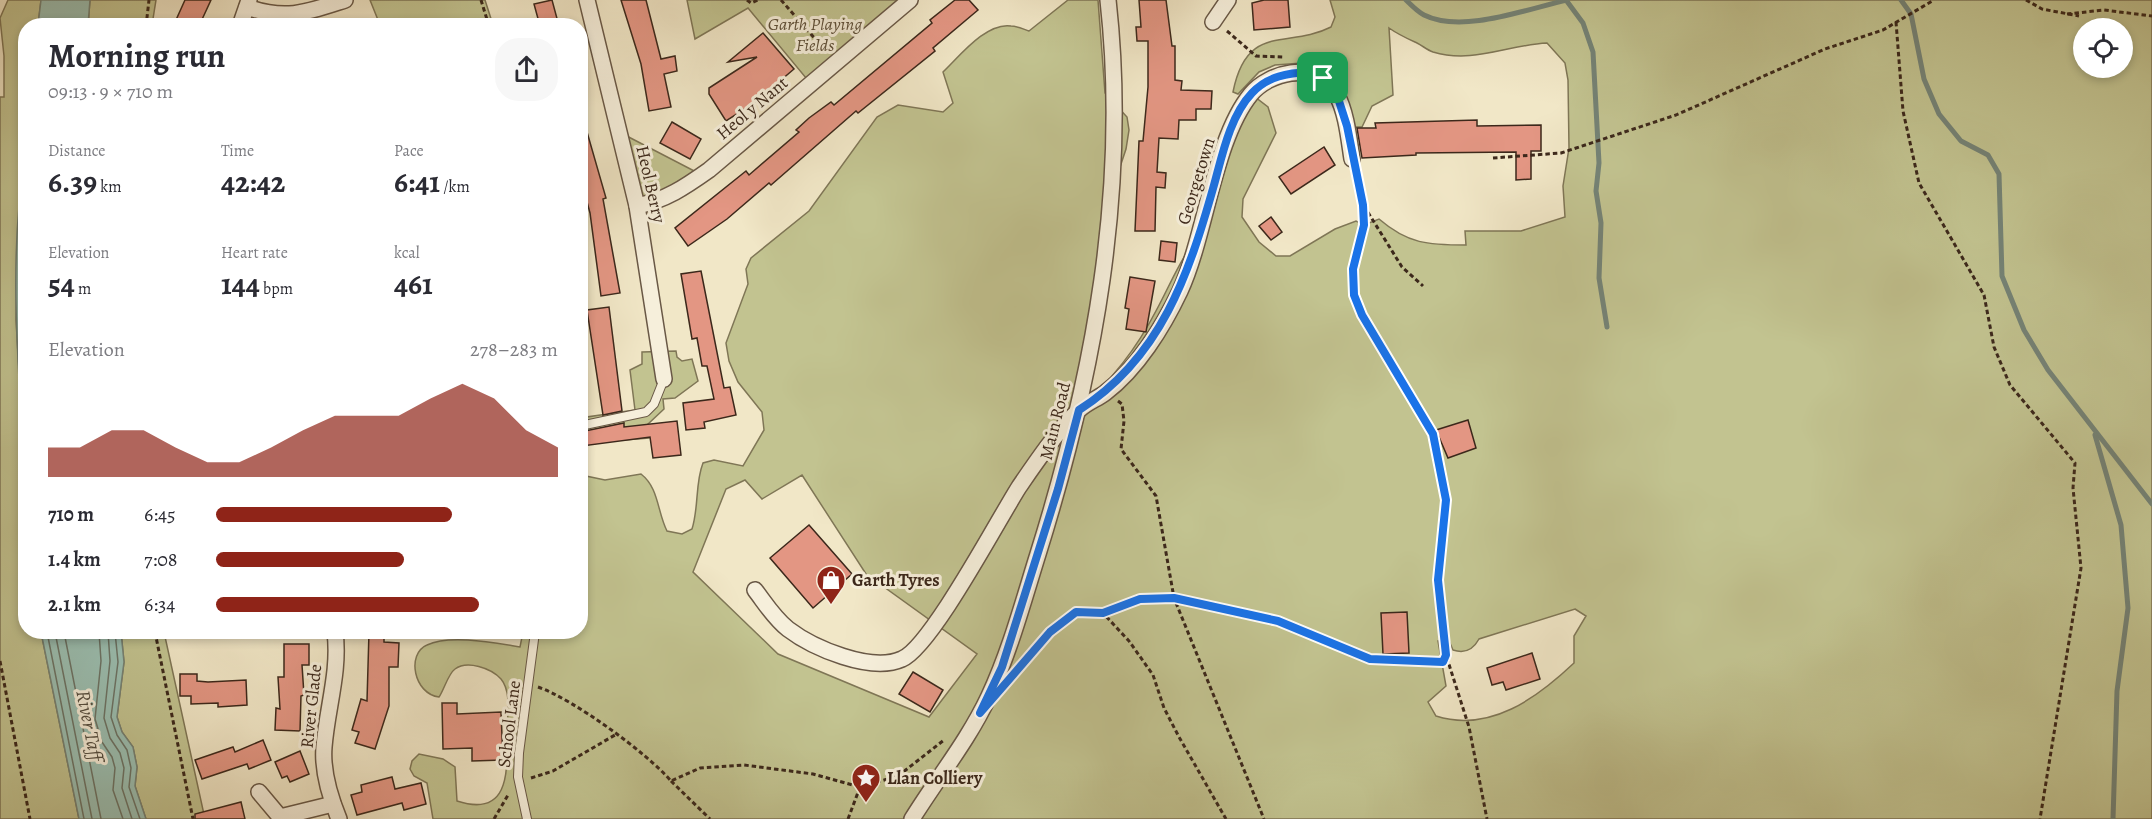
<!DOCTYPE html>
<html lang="en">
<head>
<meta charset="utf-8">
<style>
	:root { --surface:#fff; --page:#f7f7f7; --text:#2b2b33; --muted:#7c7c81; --accent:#8f2418 }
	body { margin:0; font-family:Alegreya,serif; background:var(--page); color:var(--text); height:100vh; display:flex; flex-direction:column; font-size:22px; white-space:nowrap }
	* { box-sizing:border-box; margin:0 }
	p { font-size:20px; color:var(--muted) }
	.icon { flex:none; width:33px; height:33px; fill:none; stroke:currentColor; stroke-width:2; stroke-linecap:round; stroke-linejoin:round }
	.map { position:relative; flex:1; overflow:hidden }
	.drawer { position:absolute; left:18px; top:18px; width:570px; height:621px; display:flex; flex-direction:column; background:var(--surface); border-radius:24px; box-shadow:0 3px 9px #0003 }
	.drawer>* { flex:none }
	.tools { position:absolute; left:2073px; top:18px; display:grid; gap:12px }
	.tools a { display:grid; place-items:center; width:60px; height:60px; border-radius:50%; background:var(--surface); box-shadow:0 3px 9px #0003; font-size:30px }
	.pin { position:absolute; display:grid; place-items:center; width:51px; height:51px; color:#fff; margin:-26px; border-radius:12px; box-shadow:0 3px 9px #0006 }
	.round { display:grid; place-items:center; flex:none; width:63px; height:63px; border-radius:24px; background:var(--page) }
	.headline { display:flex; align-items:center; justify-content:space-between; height:102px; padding:0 30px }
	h1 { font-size:33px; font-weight:700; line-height:45px }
	.figures { display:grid; grid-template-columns:repeat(3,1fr); gap:9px; height:102px; padding:6px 30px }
	.figures div { display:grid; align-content:center }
	.figures b { font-size:30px; font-weight:700 }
	.figures small { font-size:16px; font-weight:400 }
	.figures p { font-size:16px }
	.chart { height:168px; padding:12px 30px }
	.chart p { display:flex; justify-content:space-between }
	.chart svg { width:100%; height:108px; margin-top:6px; fill:var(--accent); opacity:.7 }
	ul { padding:0 30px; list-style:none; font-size:20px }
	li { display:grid; grid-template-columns:96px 72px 1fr; align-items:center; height:45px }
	li i { height:15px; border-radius:8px; background:var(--accent) }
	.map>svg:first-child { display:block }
	.green { fill:#c2c390; stroke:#7f7656; stroke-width:1.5; fill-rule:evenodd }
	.water { fill:#9bc0b3; stroke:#758376; stroke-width:1.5 }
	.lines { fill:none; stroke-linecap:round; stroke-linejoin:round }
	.shore { stroke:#6c7467; stroke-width:1.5 }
	.stream { stroke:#758376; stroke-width:5 }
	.building { fill:#e39683; stroke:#3c281b; stroke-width:1.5 }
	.lane-casing { stroke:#695846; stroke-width:10 }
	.street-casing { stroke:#695846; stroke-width:18 }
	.path { stroke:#3c281b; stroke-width:3; stroke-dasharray:4.5 3; stroke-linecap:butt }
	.lane { stroke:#f6efdb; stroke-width:8 }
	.street { stroke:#f6efdb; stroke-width:15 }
	.route-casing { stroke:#fff; stroke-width:12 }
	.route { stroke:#1a73e8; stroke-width:8 }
	.labels { text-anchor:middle; stroke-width:6; stroke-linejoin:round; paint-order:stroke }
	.park-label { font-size:18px; font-style:italic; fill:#5e4f38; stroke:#f6efdb }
	.street-label { font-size:18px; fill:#3c281b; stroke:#f6efdb }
	.poi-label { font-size:18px; font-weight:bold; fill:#3c281b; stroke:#f6efdb; text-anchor:start }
	.water-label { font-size:20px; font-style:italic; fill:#544e41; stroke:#f6efdb }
</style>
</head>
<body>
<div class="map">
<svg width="2152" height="819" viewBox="0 0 2152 819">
	<rect width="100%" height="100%" fill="#f1e7c7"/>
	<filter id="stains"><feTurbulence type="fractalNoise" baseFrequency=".00333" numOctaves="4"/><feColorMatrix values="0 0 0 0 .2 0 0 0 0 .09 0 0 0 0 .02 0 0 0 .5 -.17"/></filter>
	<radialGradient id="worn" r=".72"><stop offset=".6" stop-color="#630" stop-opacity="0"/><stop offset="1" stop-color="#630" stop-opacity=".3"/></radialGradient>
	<g class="green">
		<polygon points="8,0 41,0 38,25 26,26 26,158 17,257 16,320 26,486 26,632 41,632 79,819 0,819 0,97 4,97 4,56 0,18"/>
		<polygon points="90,0 156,0 152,25 88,26"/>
		<polygon points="370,0 485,0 493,25 380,25"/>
		<polygon points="687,0 910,0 811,84 748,8 695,39"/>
		<path d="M 1068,0 L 1098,0 L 1105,93 L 1127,117 L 1129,130 L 1126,149 L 1110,197 L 1079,408 C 1113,380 1137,348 1157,309 C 1169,287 1178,264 1193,243 L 1251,94 L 1268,107 L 1276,133 L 1243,199 L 1242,217 L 1259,242 L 1276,256 L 1290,256 L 1335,229 L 1356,221 L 1364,225 L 1379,219 C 1408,244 1428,245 1466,245 L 1465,231 L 1521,231 L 1565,217 L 1563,186 L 1569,148 L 1568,80 L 1565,63 L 1547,43 C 1507,45 1473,64 1433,52 C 1427,50 1423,46 1417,43 C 1406,38 1399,35 1389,28 L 1393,95 L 1372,106 L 1362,127 L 1355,127 L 1339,75 L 1345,68 L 1343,60 L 1275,65 L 1259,72 L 1238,94 L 1233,92 C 1247,22 1288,49 1331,27 L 1335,17 L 1330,0 L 2152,0 L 2152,819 L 433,819 L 427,783 L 414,776 L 410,769 L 412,761 L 419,754 L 443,759 L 455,767 L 457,801 C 512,819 507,767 507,733 C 507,717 512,692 501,679 C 491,668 467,660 455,669 C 448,674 444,690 439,697 C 414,694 406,654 427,645 C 450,634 495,643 520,647 L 523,632 L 580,632 L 581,475 L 605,480 L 641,474 C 659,488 657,511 667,531 L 682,534 L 692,529 C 699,507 695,483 703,463 L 714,460 L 743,466 L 764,430 L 762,412 L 738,382 L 729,361 L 726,343 L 748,284 L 746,269 L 751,258 L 809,211 L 877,117 L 898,105 L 943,112 L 953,103 L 943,72 C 959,57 986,22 1011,26 C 1017,26 1023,29 1029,31 ZM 2084,28 L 2122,28 L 2122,68 L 2084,68 ZM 802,475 L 866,574 L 977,654 L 929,717 L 778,654 L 693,572 L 726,489 L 745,480 L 762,499 ZM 1575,609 L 1586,616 L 1574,636 L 1574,663 C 1537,698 1490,733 1436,716 L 1428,702 L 1446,686 L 1438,641 L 1449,641 L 1453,650 C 1465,654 1473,650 1479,639 Z"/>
		<polygon points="619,132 702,175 637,206"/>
		<polygon points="676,351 677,357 682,361 692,359 698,381 675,398 663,399 664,409 647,425 649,438 624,440 581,432 580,418 635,410 630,370 642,364 642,352"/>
		<polygon points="121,632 164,632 205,819 146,819 135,786 137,767 133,747 122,732 117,717 124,662"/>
	</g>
	<g class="water">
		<polygon points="41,0 90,0 88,25 38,25"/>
		<path d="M 25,158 L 25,486 C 20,377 7,266 25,158 Z"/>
		<polygon points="41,632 121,632 124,662 117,717 122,732 133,747 137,767 135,786 146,819 79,819"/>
	</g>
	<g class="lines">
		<g class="shore">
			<polyline points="26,218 22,320 26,381"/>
			<polyline points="47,632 84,819"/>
			<polyline points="55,632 92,819"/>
			<polyline points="64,632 101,819"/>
			<polyline points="99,632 101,661 95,719 102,742 112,757 115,768 113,790 123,819"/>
			<polyline points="108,632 110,661 104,718 110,738 120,753 124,768 122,788 132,819"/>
			<polyline points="115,632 118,662 111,717 117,735 127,750 131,768 129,787 140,819"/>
		</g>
		<g class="stream">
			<path d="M 1406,0 C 1411,5 1418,12 1424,15 C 1462,34 1527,9 1567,0"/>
			<polyline points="1566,0 1583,23 1593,52 1599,163 1596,191 1601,223 1599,278 1607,327"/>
			<polyline points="1901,0 1911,14 1924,79 1939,114 1961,141 1988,155 1999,174 2002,276 2024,330 2048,370 2152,504"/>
			<polyline points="2095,435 2121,525 2128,608 2117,691 2113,819"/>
		</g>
	</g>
	<g class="building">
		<polygon points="185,0 211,0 199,26 188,26 176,20"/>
		<polygon points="552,0 559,26 540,26 534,4"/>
		<polygon points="621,0 646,0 661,59 675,56 677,71 664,74 671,107 649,111 641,64"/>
		<polygon points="955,0 969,0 978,10 933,48 935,51 858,113 856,111 771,185 769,183 727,219 688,246 675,228 746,171 749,175 799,132 796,130 809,118 831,102 834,105 932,23 930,20"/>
		<polygon points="1139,0 1166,0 1172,46 1175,46 1175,80 1182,81 1181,90 1212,91 1211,109 1196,109 1196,120 1179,120 1178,139 1159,138 1157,172 1166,173 1165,188 1156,187 1155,231 1135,231 1139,141 1143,141 1148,87 1148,41 1137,41 1136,27 1141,27"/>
		<polygon points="1264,0 1288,0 1290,27 1254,30 1252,3"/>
		<polygon points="763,33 794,69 754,103 726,121 709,94 709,88 757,57 728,62"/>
		<polygon points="1477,120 1477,126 1541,125 1541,151 1531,151 1531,179 1516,180 1516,152 1416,153 1416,155 1362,158 1357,128 1376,128 1375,123"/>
		<polygon points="672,122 701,139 690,159 660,143"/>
		<polygon points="580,125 585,125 606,198 603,199 620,293 601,296 590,213 580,176"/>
		<polygon points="1324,147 1335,165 1291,194 1279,177"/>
		<polygon points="1271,217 1282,232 1271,240 1259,226"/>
		<polygon points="1161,241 1177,243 1175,262 1159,260"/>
		<polygon points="701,271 724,388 730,387 736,415 704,422 705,428 686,430 683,403 714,399 707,366 702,366 697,338 692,339 681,274"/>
		<polygon points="1130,277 1155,281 1146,332 1126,329 1129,309 1125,308"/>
		<polygon points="609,307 622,411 603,415 587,310"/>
		<polygon points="1468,420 1476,448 1448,458 1436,430"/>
		<polygon points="677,421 681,455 653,458 650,437 582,446 580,432 624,423 624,427"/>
		<polygon points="809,525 852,574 813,608 770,558"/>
		<polygon points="1407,612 1409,653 1383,654 1381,613"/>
		<polygon points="369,632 384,632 384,642 399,643 398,667 389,667 389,706 375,749 355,743 359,732 352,730 361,699 367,701"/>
		<polygon points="284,644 309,644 309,665 302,665 304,695 301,696 300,731 275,730 276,708 280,709 278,677 284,677"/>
		<polygon points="1532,653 1540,679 1506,690 1503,682 1492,685 1487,668"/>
		<polygon points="913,672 943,690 930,712 899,694"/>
		<polygon points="180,674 197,674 197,681 208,682 246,680 247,705 218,707 218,703 191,704 191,696 180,696"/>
		<polygon points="442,703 457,703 457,714 501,712 503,760 472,761 472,748 443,749"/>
		<polygon points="263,740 271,760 249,769 247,764 202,779 195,760 233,747 235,752"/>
		<polygon points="300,751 309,774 290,782 287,776 282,778 275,762"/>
		<polygon points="392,777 395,789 421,783 426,804 404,810 402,803 357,815 351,795 362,792 361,785"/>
		<polygon points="241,802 245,819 195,819 195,814"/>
	</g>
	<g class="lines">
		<g class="lane-casing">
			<g id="lane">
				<polyline points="580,426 646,412 654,404 664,379"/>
				<polyline points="527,819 518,777 519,753 535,632"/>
			</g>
		</g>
		<g class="street-casing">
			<g id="street">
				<polyline points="587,0 637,206 664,379"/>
				<path d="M 247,7 C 286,21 308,12 345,0"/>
				<polyline points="1213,22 1228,0"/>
				<polyline points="240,26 249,0"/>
				<path d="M 637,206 C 666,200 685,187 709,170 L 910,0"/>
				<path d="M 755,590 C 765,603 774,618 788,629 C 813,648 871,673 902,659 C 931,647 998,520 1019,487 C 1034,465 1059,428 1079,410 C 1086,403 1097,399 1105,393 C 1137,369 1163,327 1180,291 C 1206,235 1214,139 1251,94 C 1260,83 1276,75 1291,73 C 1343,66 1346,120 1352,159"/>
				<path d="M 335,632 C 340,671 327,708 324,747 C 322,771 330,797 339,819"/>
				<polyline points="259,792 280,817 333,804"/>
				<path d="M 912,819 C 938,777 968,741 989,696 C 1010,651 1023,602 1038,554 C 1094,375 1129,188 1108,0"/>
			</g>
		</g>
		<g class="path">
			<polyline points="481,0 489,26"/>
			<polyline points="747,0 751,3 758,0"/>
			<polyline points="781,0 825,50"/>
			<polyline points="2026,0 2042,9 2079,16"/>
			<polyline points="2067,14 2104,10 2152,16"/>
			<polyline points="1896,22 1903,111 1919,183 1984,295 1994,347 2010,385 2075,463 2073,488 2081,568 2040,819"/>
			<polyline points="146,26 149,0"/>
			<polyline points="1227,31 1256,56 1283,57"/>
			<polyline points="1493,158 1561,153 1676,115 1825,49 1883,30 1934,0"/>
			<polyline points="1355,173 1363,205 1364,225 1353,269 1354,295 1362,315 1433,434 1446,500 1438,580 1446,655 1469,727 1487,819"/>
			<polyline points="1364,206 1402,267 1423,286"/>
			<polyline points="1118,401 1122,404 1124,421 1121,449 1156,496 1174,598 1264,819"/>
			<polyline points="1103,613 1140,599 1174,598 1277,621 1370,659 1443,662 1445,656"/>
			<polyline points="155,632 193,819"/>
			<polyline points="0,661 30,819"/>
			<polyline points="1019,668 1050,632 1075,612 1103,613 1129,641 1153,675 1164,708 1179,737 1226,819"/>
			<path d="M 538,687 C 573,699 647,753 671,781 L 700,768 L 744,765 L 813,774 L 860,787 L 898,776 L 944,740"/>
			<polyline points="531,778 553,771 615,735"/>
			<polyline points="671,781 710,819"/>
			<polyline points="494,819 508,795"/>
			<polyline points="848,819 860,787"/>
		</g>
		<use href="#lane" class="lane"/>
		<use href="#street" class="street"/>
	</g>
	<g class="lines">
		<g class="route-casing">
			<path id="route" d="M 1310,72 L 1326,79 L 1337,95 L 1347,126 L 1363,205 L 1364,225 L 1353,269 L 1354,295 L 1362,315 L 1433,434 L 1446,500 L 1438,580 L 1446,655 L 1443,662 L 1370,659 L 1278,621 L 1174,598 L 1140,599 L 1103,613 L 1076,612 L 1050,632 L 980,713 L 1002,667 L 1058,489 L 1079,410 C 1161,358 1189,274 1214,185 C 1222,156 1230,116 1252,93 C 1268,76 1288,73 1310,72 Z"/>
		</g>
		<use href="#route" class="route"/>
	</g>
	<defs>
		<g id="shop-pin" transform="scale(1.5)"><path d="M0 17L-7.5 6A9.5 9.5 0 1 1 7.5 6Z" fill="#8f2418" stroke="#f6efdb"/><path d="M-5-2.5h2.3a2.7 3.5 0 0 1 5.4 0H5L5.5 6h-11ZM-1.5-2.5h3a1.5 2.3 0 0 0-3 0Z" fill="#fff"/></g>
		<g id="sight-pin" transform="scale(1.5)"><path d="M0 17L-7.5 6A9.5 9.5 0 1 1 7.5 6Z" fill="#8f2418" stroke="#f6efdb"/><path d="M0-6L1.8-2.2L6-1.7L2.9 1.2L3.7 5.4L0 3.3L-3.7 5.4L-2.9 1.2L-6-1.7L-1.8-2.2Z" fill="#fff"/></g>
	</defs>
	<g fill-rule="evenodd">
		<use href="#shop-pin" x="831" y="580"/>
		<use href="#sight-pin" x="866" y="778"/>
	</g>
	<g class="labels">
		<g class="park-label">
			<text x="815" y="30">Garth Playing<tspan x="815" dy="21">Fields</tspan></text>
		</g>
		<g class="street-label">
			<text transform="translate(752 108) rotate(-40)" y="6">Heol y Nant</text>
			<text transform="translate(1196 181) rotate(-73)" y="6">Georgetown</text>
			<text transform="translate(651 184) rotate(77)" y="6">Heol Berry</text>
			<text transform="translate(1055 421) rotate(-76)" y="6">Main Road</text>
			<text transform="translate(311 706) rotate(-84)" y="6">River Glade</text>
			<text transform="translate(509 724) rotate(-83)" y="6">School Lane</text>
		</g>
		<g class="poi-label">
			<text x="852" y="586">Garth Tyres</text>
			<text x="887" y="784">Llan Colliery</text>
		</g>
		<g class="water-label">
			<text transform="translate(90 725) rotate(79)" y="7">River Taff</text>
		</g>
	</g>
	<rect width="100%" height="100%" filter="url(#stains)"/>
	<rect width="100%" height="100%" fill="url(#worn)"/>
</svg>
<div class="tools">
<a><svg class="icon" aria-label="locate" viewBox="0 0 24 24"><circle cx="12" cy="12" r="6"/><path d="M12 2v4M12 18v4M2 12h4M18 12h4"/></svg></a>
</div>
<div class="pin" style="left:1323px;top:78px;background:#1e9e55"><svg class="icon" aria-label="arrive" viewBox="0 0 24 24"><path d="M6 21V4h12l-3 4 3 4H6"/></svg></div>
<section class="drawer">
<div class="headline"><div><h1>Morning run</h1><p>09:13 · 9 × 710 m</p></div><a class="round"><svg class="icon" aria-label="share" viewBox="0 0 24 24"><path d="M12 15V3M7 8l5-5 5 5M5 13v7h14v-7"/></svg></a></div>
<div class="figures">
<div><p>Distance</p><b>6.39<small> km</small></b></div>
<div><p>Time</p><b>42:42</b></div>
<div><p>Pace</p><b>6:41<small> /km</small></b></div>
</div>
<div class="figures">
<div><p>Elevation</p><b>54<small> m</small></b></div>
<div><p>Heart rate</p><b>144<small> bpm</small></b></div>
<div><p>kcal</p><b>461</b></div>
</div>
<div class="chart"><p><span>Elevation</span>278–283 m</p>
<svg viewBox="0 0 160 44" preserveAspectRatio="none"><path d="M0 44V32L10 32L20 25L30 25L40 32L50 38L60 38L70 32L80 25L90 19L100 19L110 19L120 12L130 6L140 12L150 25L160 32V44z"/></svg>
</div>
<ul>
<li><b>710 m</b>6:45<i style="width:69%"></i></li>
<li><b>1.4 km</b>7:08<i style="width:55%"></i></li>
<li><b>2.1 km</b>6:34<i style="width:77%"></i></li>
</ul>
</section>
</div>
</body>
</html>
